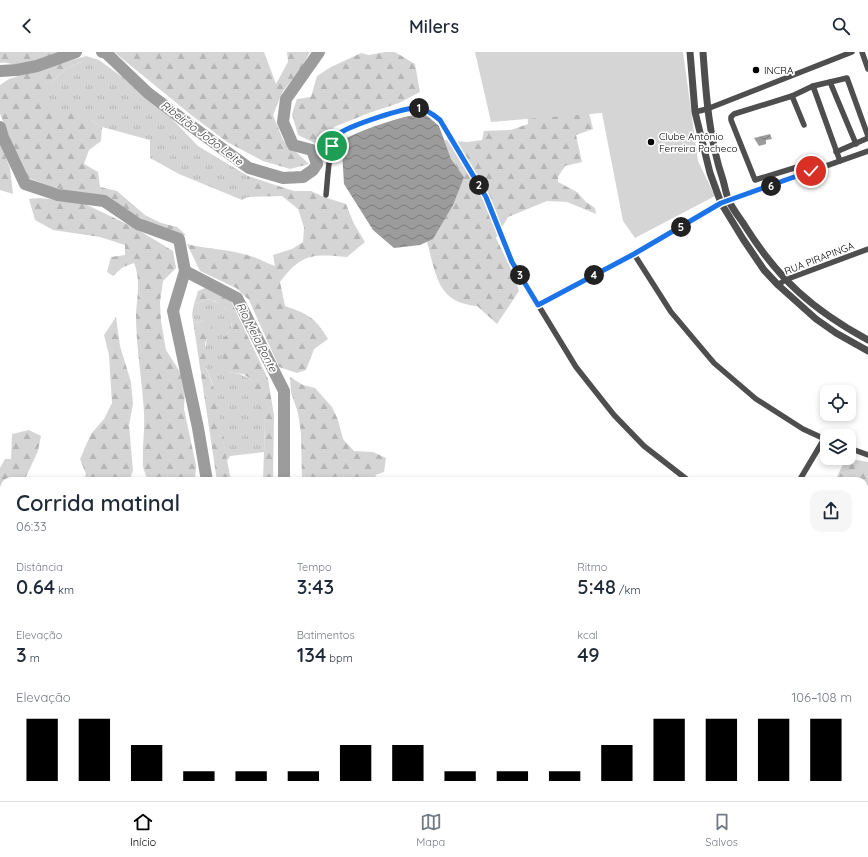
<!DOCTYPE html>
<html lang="pt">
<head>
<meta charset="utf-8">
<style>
	:root { --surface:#fff; --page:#f6f6f7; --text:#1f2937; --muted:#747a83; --line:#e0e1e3; --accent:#000 }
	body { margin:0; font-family:Quicksand,sans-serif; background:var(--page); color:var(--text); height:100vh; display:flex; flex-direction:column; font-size:15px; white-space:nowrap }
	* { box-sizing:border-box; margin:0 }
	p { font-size:13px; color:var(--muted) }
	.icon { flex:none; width:22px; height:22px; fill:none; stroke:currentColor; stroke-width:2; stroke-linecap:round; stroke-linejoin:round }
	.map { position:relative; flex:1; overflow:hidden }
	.panel { position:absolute; left:0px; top:425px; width:868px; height:324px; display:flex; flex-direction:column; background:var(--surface); border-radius:12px 12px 0 0; box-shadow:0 2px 6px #0003 }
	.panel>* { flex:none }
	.tools { position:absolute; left:820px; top:333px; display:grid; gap:8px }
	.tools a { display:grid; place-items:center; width:36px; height:36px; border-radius:8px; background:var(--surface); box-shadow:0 2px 6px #0003; font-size:20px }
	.pin { position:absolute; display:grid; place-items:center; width:34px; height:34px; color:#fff; margin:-17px; border:2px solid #fff; border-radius:50%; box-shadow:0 1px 4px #0007 }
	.km { position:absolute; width:20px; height:20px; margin:-10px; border-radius:50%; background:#222; color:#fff; font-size:11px; line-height:20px; text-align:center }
	.round { display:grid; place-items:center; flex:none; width:42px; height:42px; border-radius:12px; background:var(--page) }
	.head { display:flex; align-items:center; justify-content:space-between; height:68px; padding:0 16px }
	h1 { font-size:22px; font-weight:600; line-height:30px }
	.stats { display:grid; grid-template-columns:repeat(3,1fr); gap:6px; height:68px; padding:4px 16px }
	.stats div { display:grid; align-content:center }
	.stats b { font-size:20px; font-weight:600 }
	.stats small { font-size:11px; font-weight:400 }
	.stats p { font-size:11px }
	.chart { height:112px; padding:8px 16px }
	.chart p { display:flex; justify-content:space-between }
	.chart svg { width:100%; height:72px; margin-top:4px; stroke:var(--accent); stroke-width:6 }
	header { display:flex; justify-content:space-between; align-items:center; height:52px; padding:0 16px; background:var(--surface); font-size:18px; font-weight:600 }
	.tab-bar { display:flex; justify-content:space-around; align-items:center; height:56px; border-top:1px solid var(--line); background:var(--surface); font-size:11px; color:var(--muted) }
	.tab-bar a { display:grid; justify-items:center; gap:2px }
	.tab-bar .selected { color:var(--accent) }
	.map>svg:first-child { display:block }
	.grass { fill:url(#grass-tufts) }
	.forest { fill:url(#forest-firs) }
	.park { fill:#d5d5d5 }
	.water { fill:url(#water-waves) }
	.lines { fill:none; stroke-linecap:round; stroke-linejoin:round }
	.river { stroke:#9c9c9c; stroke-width:12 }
	.minor { stroke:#4e4e4e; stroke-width:5.5 }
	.tertiary { stroke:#4e4e4e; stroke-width:7 }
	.route-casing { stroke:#fff; stroke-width:8 }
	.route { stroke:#1a73e8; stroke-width:5 }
	.poi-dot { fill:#000; stroke:#fff; stroke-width:1.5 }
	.labels { text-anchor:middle; stroke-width:3.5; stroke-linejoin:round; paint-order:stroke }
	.poi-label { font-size:10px; fill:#000; stroke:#fff; text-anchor:start }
	.street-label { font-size:10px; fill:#000; stroke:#fff }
	.water-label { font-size:11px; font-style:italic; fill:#3d3d3d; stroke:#fff }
</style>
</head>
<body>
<header><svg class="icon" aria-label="back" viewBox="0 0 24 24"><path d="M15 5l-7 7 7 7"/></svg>Milers<svg class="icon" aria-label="search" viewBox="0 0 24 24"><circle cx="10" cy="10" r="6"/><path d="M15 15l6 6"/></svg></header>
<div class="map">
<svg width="868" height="749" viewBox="0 0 868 749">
	<defs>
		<pattern id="grass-tufts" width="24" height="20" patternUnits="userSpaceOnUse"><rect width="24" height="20" fill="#d5d5d5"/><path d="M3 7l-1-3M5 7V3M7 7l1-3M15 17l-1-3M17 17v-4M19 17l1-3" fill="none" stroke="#b5b5b5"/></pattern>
		<pattern id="forest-firs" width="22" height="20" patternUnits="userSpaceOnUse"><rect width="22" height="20" fill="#d5d5d5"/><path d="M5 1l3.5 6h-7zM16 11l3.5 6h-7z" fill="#b5b5b5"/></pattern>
		<pattern id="water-waves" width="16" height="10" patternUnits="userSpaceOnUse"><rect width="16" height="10" fill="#9c9c9c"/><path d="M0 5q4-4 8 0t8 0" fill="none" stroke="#7d7d7d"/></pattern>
	</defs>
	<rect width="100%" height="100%" fill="#fff"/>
	<g class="grass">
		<polygon points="86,4 99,8 125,27 172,67 198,94 248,124 248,145 242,148 179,122 150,106 150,88 102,75 91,68 54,62 31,45 54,28 66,17 81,10"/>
		<path d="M 209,247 C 219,250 230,258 232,268 C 232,271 231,275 231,278 L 223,286 L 228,320 L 240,322 L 252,328 L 265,370 L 264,400 L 230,404 L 227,409 L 213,337 C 213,329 208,323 206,315 C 204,306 204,294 208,286 L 204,268 L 196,271 L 192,262 L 194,252 Z"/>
		<polygon points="0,568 4,570 4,697 0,696"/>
		<polygon points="868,591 868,651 864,652 864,593"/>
	</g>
	<g class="forest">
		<path d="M 0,0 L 64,0 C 51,6 33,13 18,13 C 12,13 6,9 0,11 Z"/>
		<polygon points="114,0 264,0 276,32 288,10 287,0 310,0 300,18 283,39 273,63 283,88 309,112 290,117 263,109 227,90 190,62"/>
		<polygon points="385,0 395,0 415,12 420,40 399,51 369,61 334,75 321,94 298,83 292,62 297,47 311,45 317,24 331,15 361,1 369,3"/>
		<path d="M 574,0 L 593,77 L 576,83 L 582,110 L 565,114 L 558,125 L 558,130 L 577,140 L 586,150 L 595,156 L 596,162 L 567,150 L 547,149 L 508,165 L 496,186 L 514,223 L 519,239 L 497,272 L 477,254 C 437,251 436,222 427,190 L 464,125 L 451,107 L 444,88 L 467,90 L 482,88 L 484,79 L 511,78 L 528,72 L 526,48 Z"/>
		<polygon points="86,4 81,10 66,17 35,45 50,51 54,62 65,57 91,68 102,75 101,89 89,98 84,112 98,120 100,135 117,139 145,163 161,171 177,175 187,184 154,173 122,156 110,147 74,141 50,134 26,125 0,62 0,33 9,27"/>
		<polygon points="0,90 10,116 13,142 0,138"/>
		<path d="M 248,124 L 294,139 L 311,139 L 324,145 L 346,152 L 354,172 L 365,190 L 347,205 C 313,202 302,201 280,230 L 285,254 C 308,262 315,265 328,287 L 314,297 L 306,318 L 297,321 L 279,315 L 249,248 L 236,236 L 200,219 L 187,192 C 206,197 225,197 243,202 C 254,204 264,210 275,214 L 273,203 L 292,197 L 303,190 L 304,175 L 298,157 L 282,144 L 248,145 Z"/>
		<path d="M 40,146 L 83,151 L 135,176 L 173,199 L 176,216 L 163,229 L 160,250 L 161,269 L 166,298 L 180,320 L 185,338 L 184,357 L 196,413 L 195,429 L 148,429 C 146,424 144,419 143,414 C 142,396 145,378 144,360 C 142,327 136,295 136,262 C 137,245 141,228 134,211 L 123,215 L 113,224 L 107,220 L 111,205 L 125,203 L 125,193 L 100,185 L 53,178 L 35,168 L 29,147 Z"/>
		<polygon points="212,233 222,243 231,249 268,327 274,363 273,429 263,429 265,370 254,340 252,328 243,322 228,320 222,300 223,286 231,278 232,268 226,257 215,249 209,247 194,252 198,239"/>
		<polygon points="192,262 196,271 204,268 209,269 213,280 205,291 206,316 213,334 231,429 217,429"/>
		<polygon points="116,265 120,294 131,330 133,352 129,373 133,419 129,429 83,429 86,422 80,407 91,382 104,367 112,351 109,303 104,283"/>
		<polygon points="290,325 303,333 315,336 332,355 338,368 343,387 354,399 373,400 386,406 384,420 375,423 381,429 302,429 301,381 298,361 291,340"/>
		<polygon points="29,378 41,384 38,399 24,429 4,429 4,450 0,463 0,416 5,407 11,407 12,382"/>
		<polygon points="846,406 868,410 868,566 864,567 864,429 835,429"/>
		<rect x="0" y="467" width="4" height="29"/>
		<polygon points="0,527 4,528 4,570 0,568"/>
		<polygon points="381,745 414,745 417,749 380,749"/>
		<polygon points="437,745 563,745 559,749 439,749"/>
		<polygon points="596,745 633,745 630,749 594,749"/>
	</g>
	<polygon class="park" points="475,0 683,0 698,109 715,144 635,186 623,169 602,61 491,70"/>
	<g class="water">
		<path d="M 424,61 L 439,74 L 451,107 L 464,125 L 453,153 L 433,187 L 420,193 L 394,196 L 373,178 L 344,132 L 342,99 L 346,86 C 372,74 396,66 424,61 Z"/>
		<polygon points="770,82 772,87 766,88 766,92 759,94 754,86"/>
	</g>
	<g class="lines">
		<g class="river">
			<polyline points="102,0 106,1 148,41 194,76 249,116 283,126 303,125 313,118 317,112 312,98 293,93 283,70 286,47 319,0"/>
			<polyline points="0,19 17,18 37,14 76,0"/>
			<polyline points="0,75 3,85 25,132 58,143 104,149 138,172 179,187 185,219 173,259 198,376 207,429"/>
			<polyline points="185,219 237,246 284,339 284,429"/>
			<polyline points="0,509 4,510"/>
			<polyline points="864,581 868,580"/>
			<polyline points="424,745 425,749"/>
			<polyline points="580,749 583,745"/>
		</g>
		<g class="minor">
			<polyline points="862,0 868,17"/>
			<polyline points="830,30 856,92"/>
			<polyline points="813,34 847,26 868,84"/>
			<polyline points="792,44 804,73"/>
			<polyline points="695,60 707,57 852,0"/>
			<polyline points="836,100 868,86"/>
			<polyline points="811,119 810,113 804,113 755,128 731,68 731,65 734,62 792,44 813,34 840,109"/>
			<path d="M 326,143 C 328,126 328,96 338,83 C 344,75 408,55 419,56 C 427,57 434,63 440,68 L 486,145 L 512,210 L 576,315 L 614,363 L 644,394 L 689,429"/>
			<polyline points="634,202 671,260 714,311 756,347 803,377 827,388"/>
			<polyline points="778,233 785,228 868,197"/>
			<polyline points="538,253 634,202 721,151 868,99"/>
			<polyline points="849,396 868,403"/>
			<polyline points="799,429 824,387"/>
			<polyline points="164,745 166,749"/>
			<polyline points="336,745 338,749"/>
			<polyline points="74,749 86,745"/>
			<polyline points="645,749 648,745"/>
			<polyline points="753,749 753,745"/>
		</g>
		<g class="tertiary">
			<polyline points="690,0 695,60 710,121 721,151 743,187 764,218 778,233 816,267 836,281 868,299"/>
			<path d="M 703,0 C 706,43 709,87 723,128 C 725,135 726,142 729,149 C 733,158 740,166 745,174 C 779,228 813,258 868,288"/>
		</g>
	</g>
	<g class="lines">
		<g class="route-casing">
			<path id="route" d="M 332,94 C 335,90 336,83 340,81 C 352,73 405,55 418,56 C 426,57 434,63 440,68 L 486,145 L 512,210 L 538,253 L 634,202 L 721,151 L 811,119"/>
		</g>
		<use href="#route" class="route"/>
	</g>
	<g class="poi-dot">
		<circle cx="756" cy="18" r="4"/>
		<circle cx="651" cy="90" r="4"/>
	</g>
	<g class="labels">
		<g class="poi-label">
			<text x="764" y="22">INCRA</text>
			<text x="659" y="88">Clube Antônio<tspan x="659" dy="12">Ferreira Pacheco</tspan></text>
		</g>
		<g class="street-label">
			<text transform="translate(819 206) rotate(-21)" y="4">RUA PIRAPINGA</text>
		</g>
		<g class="water-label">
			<text transform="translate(202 81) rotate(37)" y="4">Ribeirão João Leite</text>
			<text transform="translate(257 285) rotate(63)" y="4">Rio Meia Ponte</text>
		</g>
	</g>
</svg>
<div class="tools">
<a><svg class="icon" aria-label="locate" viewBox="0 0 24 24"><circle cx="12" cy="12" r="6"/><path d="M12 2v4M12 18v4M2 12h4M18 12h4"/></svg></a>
<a><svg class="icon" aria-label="layers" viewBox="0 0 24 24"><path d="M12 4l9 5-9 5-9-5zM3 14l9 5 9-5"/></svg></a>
</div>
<div class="pin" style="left:332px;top:94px;background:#1e9e55"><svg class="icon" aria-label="arrive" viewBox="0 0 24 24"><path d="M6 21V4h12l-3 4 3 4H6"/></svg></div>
<div class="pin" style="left:811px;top:119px;background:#d93025"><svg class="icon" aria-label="check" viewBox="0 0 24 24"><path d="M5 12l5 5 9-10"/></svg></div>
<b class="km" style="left:419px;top:56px">1</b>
<b class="km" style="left:479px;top:133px">2</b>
<b class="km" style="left:520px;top:223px">3</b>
<b class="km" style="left:594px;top:223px">4</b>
<b class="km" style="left:681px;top:175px">5</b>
<b class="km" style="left:771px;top:134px">6</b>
<section class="panel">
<div class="head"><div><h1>Corrida matinal</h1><p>06:33</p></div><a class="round"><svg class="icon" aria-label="share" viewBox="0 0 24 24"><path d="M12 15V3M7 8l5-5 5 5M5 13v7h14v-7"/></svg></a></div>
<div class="stats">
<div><p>Distância</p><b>0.64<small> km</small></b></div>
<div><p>Tempo</p><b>3:43</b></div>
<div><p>Ritmo</p><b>5:48<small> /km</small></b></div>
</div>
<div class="stats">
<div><p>Elevação</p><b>3<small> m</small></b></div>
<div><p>Batimentos</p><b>134<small> bpm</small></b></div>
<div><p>kcal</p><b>49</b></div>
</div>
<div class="chart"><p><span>Elevação</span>106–108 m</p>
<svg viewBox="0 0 160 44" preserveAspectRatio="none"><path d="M5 44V6M15 44V6M25 44V22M35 44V38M45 44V38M55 44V38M65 44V22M75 44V22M85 44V38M95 44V38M105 44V38M115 44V22M125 44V6M135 44V6M145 44V6M155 44V6"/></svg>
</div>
</section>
</div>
<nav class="tab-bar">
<a class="selected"><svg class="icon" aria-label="home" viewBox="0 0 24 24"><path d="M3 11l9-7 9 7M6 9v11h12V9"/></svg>Início</a>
<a><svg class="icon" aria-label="map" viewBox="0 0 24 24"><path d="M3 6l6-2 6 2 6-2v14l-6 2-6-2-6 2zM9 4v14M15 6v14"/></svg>Mapa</a>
<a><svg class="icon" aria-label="saved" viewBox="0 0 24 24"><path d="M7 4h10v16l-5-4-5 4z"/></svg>Salvos</a>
</nav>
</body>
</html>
